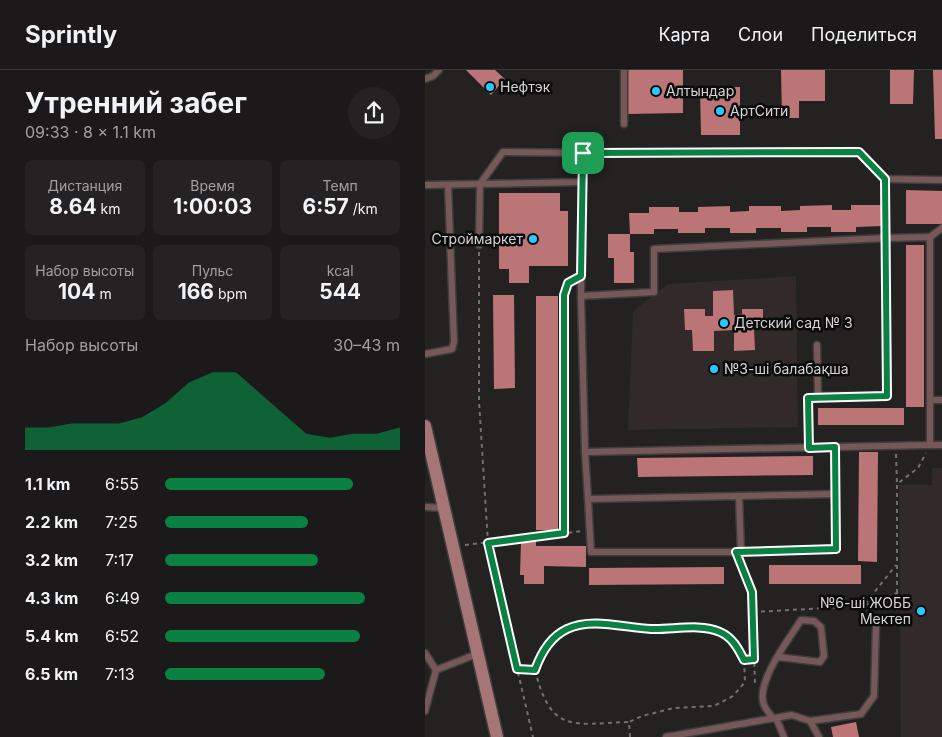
<!DOCTYPE html>
<html lang="ru">
<head>
<meta charset="utf-8">
<style>
	:root { --surface:#1b1919; --page:#242222; --text:#f1f3f6; --muted:#a0a0a2; --line:#393838; --accent:#0b8043 }
	body { margin:0; font-family:Inter,sans-serif; background:var(--page); color:var(--text); height:100vh; display:flex; flex-direction:column; font-size:19px; white-space:nowrap }
	* { box-sizing:border-box; margin:0 }
	p { font-size:16px; color:var(--muted) }
	.icon { flex:none; width:28px; height:28px; fill:none; stroke:currentColor; stroke-width:2; stroke-linecap:round; stroke-linejoin:round }
	.map { position:relative; flex:1; overflow:hidden }
	.side { display:flex; flex-direction:column; background:var(--surface); width:425px }
	.side>* { flex:none }
	.pin { position:absolute; display:grid; place-items:center; width:42px; height:42px; color:#fff; margin:-21px; border-radius:10px; box-shadow:0 2px 8px #0006 }
	.round { display:grid; place-items:center; flex:none; width:52px; height:52px; border-radius:26px; background:var(--page) }
	.headline { display:flex; align-items:center; justify-content:space-between; height:85px; padding:0 25px }
	h1 { font-size:28px; font-weight:700; line-height:38px }
	.figures { display:grid; grid-template-columns:repeat(3,1fr); gap:8px; height:85px; padding:5px 25px }
	.figures div { display:grid; align-content:center; border-radius:8px; background:var(--page); text-align:center }
	.figures b { font-size:21px; font-weight:700 }
	.figures small { font-size:14px; font-weight:400 }
	.figures p { font-size:14px }
	.chart { height:140px; padding:10px 25px }
	.chart p { display:flex; justify-content:space-between }
	.chart svg { width:100%; height:90px; margin-top:5px; fill:var(--accent); opacity:.7 }
	ul { padding:0 25px; list-style:none; font-size:16px }
	li { display:grid; grid-template-columns:80px 60px 1fr; align-items:center; height:38px }
	li i { height:12px; border-radius:6px; background:var(--accent) }
	header { display:flex; align-items:center; gap:30px; box-sizing:border-box; height:70px; padding:0 25px; background:var(--surface); border-bottom:1px solid var(--line) }
	header strong { font-size:24px }
	nav { display:flex; gap:28px; margin-inline-start:auto; font-size:18px }
	main { display:flex; flex:1; min-height:0 }
	.map>svg:first-child { display:block }
	.built { fill:#322929 }
	.building { fill:#bb7577 }
	.lines { fill:none; stroke-linecap:round; stroke-linejoin:round }
	.lane-casing { stroke:#403d3d; stroke-width:9 }
	.secondary-casing { stroke:#403d3d; stroke-width:15 }
	.path { stroke:#727070; stroke-width:2; stroke-dasharray:4 4; stroke-linecap:butt }
	.lane { stroke:#765858; stroke-width:6 }
	.secondary { stroke:#a67677; stroke-width:12 }
	.route-casing { stroke:#fff; stroke-width:10 }
	.route { stroke:#0b8043; stroke-width:6 }
	.poi-dot { fill:#29c8ff; stroke:#0c0b0b; stroke-width:2 }
	.labels { text-anchor:middle; stroke-width:5; stroke-linejoin:round; paint-order:stroke }
	.poi-label { font-size:14px; fill:#d5d3d3; stroke:#0c0b0b; text-anchor:start }
</style>
</head>
<body>
<header>
<strong>Sprintly</strong>
<nav><a>Карта</a><a>Слои</a><a>Поделиться</a></nav>
</header>
<main>
<section class="side">
<div class="headline"><div><h1>Утренний забег</h1><p>09:33 · 8 × 1.1 km</p></div><a class="round"><svg class="icon" aria-label="share" viewBox="0 0 24 24"><path d="M12 15V3M7 8l5-5 5 5M5 13v7h14v-7"/></svg></a></div>
<div class="figures">
<div><p>Дистанция</p><b>8.64<small> km</small></b></div>
<div><p>Время</p><b>1:00:03</b></div>
<div><p>Темп</p><b>6:57<small> /km</small></b></div>
</div>
<div class="figures">
<div><p>Набор высоты</p><b>104<small> m</small></b></div>
<div><p>Пульс</p><b>166<small> bpm</small></b></div>
<div><p>kcal</p><b>544</b></div>
</div>
<div class="chart"><p><span>Набор высоты</span>30–43 m</p>
<svg viewBox="0 0 160 44" preserveAspectRatio="none"><path d="M0 44V33L10 33L20 31L30 31L40 31L50 28L60 21L70 11L80 6L90 6L100 16L110 26L120 36L130 38L140 36L150 36L160 33V44z"/></svg>
</div>
<ul>
<li><b>1.1 km</b>6:55<i style="width:80%"></i></li>
<li><b>2.2 km</b>7:25<i style="width:61%"></i></li>
<li><b>3.2 km</b>7:17<i style="width:65%"></i></li>
<li><b>4.3 km</b>6:49<i style="width:85%"></i></li>
<li><b>5.4 km</b>6:52<i style="width:83%"></i></li>
<li><b>6.5 km</b>7:13<i style="width:68%"></i></li>
</ul>
</section>
<div class="map">
<svg width="517" height="667" viewBox="0 0 517 667">
	<rect width="100%" height="100%" fill="#242121"/>
	<g class="built">
		<polygon points="371,206 373,357 203,360 208,241 243,214"/>
		<polygon points="507,398 517,398 517,667 476,667 474,415 507,415"/>
	</g>
	<g class="building">
		<polygon points="41,0 70,0 80,9 66,25"/>
		<polygon points="203,0 258,0 258,43 203,44"/>
		<polygon points="356,0 400,0 400,31 374,31 374,48 357,48"/>
		<polygon points="465,0 489,0 488,34 465,34"/>
		<polygon points="508,0 517,0 517,69 510,69"/>
		<polygon points="315,17 315,65 276,65 275,18"/>
		<polygon points="481,120 517,121 517,154 481,154"/>
		<polygon points="74,123 135,123 135,141 143,141 143,196 104,196 104,213 84,213 84,199 74,199"/>
		<polygon points="407,135 407,140 426,140 426,135 457,135 457,156 431,157 431,162 406,162 406,157 382,157 382,162 356,162 356,158 331,158 331,163 305,163 305,158 280,158 280,163 253,163 253,159 229,159 229,164 205,164 204,143 224,143 224,137 254,137 254,142 273,142 273,137 305,136 305,142 324,141 324,136 356,136 356,141 375,140 375,136"/>
		<polygon points="183,164 205,164 205,182 209,182 209,213 189,213 189,188 183,188"/>
		<rect x="481" y="175" width="18" height="162"/>
		<polygon points="308,220 309,245 317,244 317,239 338,239 338,259 329,259 330,280 309,281 309,260 289,261 289,281 268,281 267,260 260,260 259,239 280,239 280,246 288,246 288,221"/>
		<polygon points="68,225 89,225 90,318 69,319"/>
		<rect x="111" y="226" width="22" height="234"/>
		<rect x="393" y="338" width="86" height="17"/>
		<polygon points="434,382 453,382 452,492 433,491"/>
		<polygon points="388,386 388,405 213,407 212,388"/>
		<polygon points="96,471 111,471 111,476 161,476 161,497 119,496 119,514 99,514 99,505 95,505"/>
		<rect x="344" y="495" width="92" height="19"/>
		<polygon points="299,497 299,514 164,515 164,498"/>
		<polygon points="431,652 434,667 408,667 406,657"/>
	</g>
	<g class="lines">
		<g class="lane-casing">
			<g id="lane">
				<polyline points="0,9 8,6 14,0"/>
				<polyline points="199,54 199,0"/>
				<polyline points="157,112 156,226 160,382 505,375 505,167 461,168 460,109"/>
				<polyline points="0,115 157,112 158,83 434,82 460,109 517,110"/>
				<polyline points="505,167 517,158"/>
				<polyline points="54,175 55,114 78,82 158,83"/>
				<polyline points="156,226 229,222 229,179 461,168 462,326 393,326 392,275"/>
				<polyline points="0,284 27,279 29,272 23,115"/>
				<polyline points="505,330 517,330"/>
				<polyline points="505,375 517,375"/>
				<polyline points="160,382 163,429 314,426 316,482 411,479 410,377"/>
				<polyline points="314,426 410,424"/>
				<polyline points="163,429 166,482 316,482"/>
				<polyline points="0,437 19,438"/>
				<polyline points="0,583 11,600 0,641"/>
				<polyline points="11,600 52,584"/>
				<path d="M 348,648 C 345,644 341,640 339,635 C 330,613 364,569 376,550 L 389,551 L 396,557 L 399,586 L 395,592 L 353,587"/>
				<polyline points="351,648 359,667"/>
				<polyline points="385,651 436,644 449,626 451,556"/>
				<polyline points="241,667 367,645 385,651 394,667"/>
			</g>
		</g>
		<g class="secondary-casing">
			<polyline id="secondary" points="0,356 72,667"/>
		</g>
		<g class="path">
			<polyline points="54,182 54,331 63,473 108,667"/>
			<polyline points="384,368 383,328 386,328"/>
			<polyline points="471,384 472,414"/>
			<polyline points="139,463 139,225 143,213 147,211"/>
			<polyline points="40,475 157,461"/>
			<polyline points="315,491 327,522 330,614"/>
			<polyline points="472,523 472,414 493,398 501,383"/>
			<polyline points="440,534 471,495"/>
			<polyline points="328,542 438,536 472,523 472,552 459,554"/>
			<path d="M 93,599 L 110,600 C 118,575 133,561 159,555 L 292,560 C 306,567 313,576 319,590"/>
			<path d="M 110,600 C 126,664 147,654 203,652"/>
			<polyline points="205,667 204,652 217,646 249,638 289,636 308,626 320,612 319,590 329,589"/>
		</g>
		<use href="#lane" class="lane"/>
		<use href="#secondary" class="secondary"/>
	</g>
	<g class="lines">
		<g class="route-casing">
			<path id="route" d="M 434,82 L 460,109 L 462,326 L 383,328 L 384,378 L 410,377 L 411,479 L 311,482 L 327,522 L 329,589 L 319,590 C 313,578 307,567 295,562 C 275,553 247,560 226,559 C 200,558 167,547 142,559 C 125,567 116,583 110,600 L 92,599 L 63,473 L 139,463 L 139,225 L 143,213 L 156,206 L 158,83 Z"/>
		</g>
		<use href="#route" class="route"/>
	</g>
	<g class="poi-dot">
		<circle cx="65" cy="17" r="5"/>
		<circle cx="231" cy="21" r="5"/>
		<circle cx="295" cy="41" r="5"/>
		<circle cx="108" cy="169" r="5"/>
		<circle cx="299" cy="253" r="5"/>
		<circle cx="289" cy="299" r="5"/>
		<circle cx="496" cy="541" r="5"/>
	</g>
	<g class="labels">
		<g class="poi-label">
			<text x="75" y="22">Нефтэк</text>
			<text x="241" y="26">Алтындар</text>
			<text x="305" y="46">АртСити</text>
			<text x="98" y="174" text-anchor="end">Строймаркет</text>
			<text x="309" y="258">Детский сад № 3</text>
			<text x="299" y="304">№3-ші балабақша</text>
			<text x="486" y="538" text-anchor="end">№6-ші ЖОББ<tspan x="486" dy="16">Мектеп</tspan></text>
		</g>
	</g>
</svg>
<div class="pin" style="left:158px;top:83px;background:#1e9e55"><svg class="icon" aria-label="arrive" viewBox="0 0 24 24"><path d="M6 21V4h12l-3 4 3 4H6"/></svg></div>
</div>
</main>
</body>
</html>
